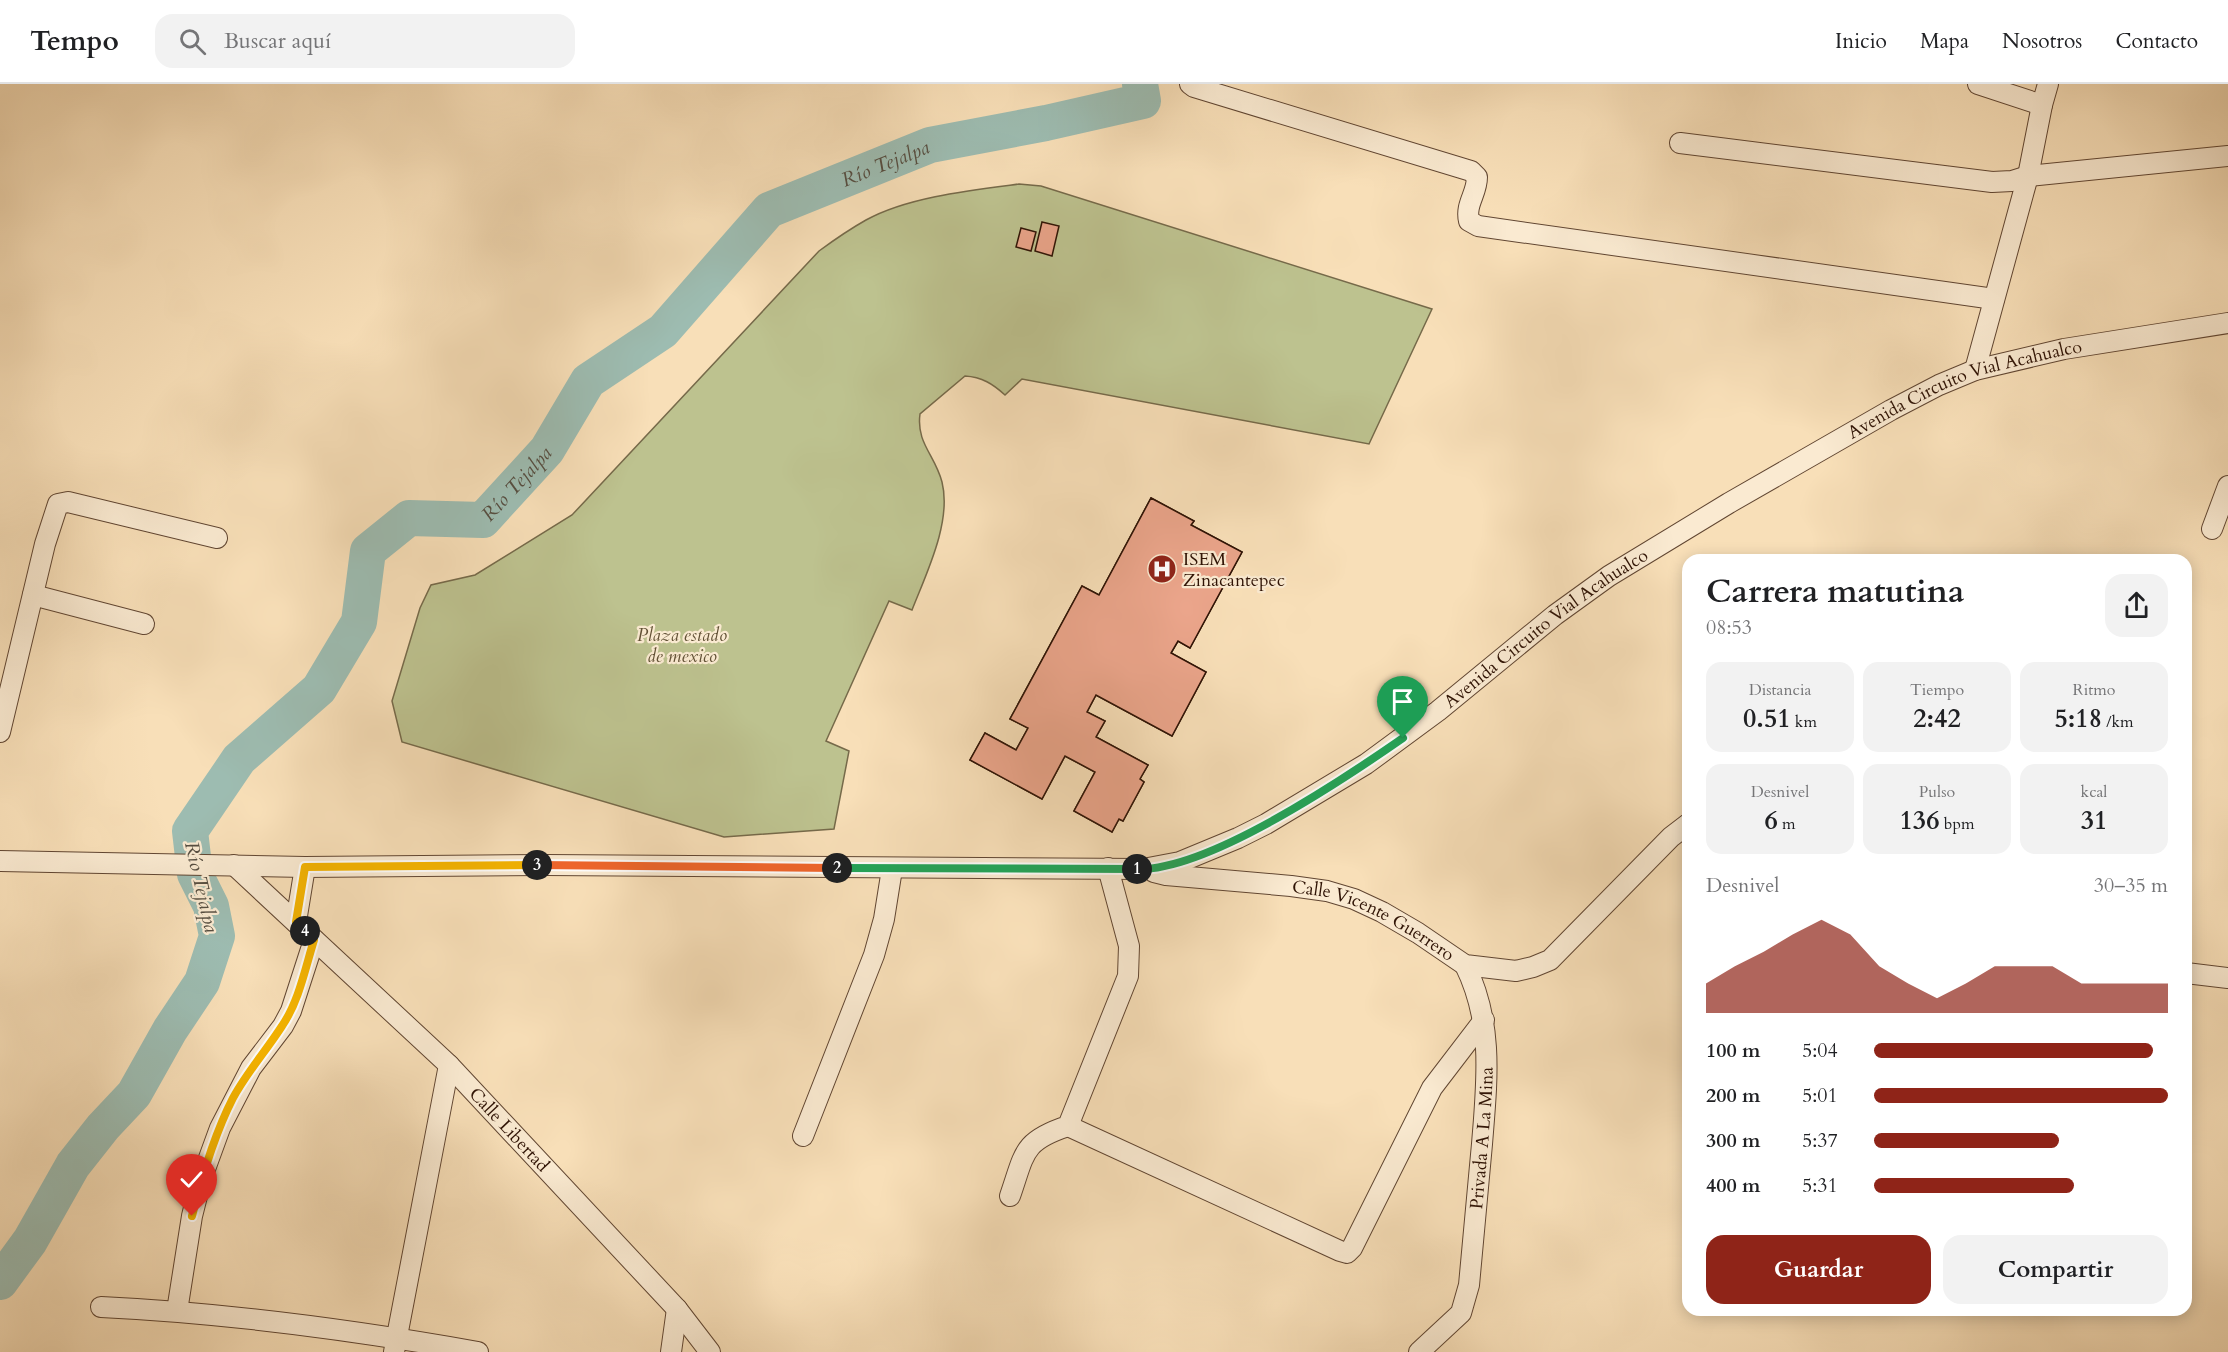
<!DOCTYPE html>
<html lang="es">
<head>
<meta charset="utf-8">
<style>
	:root { --surface:#fff; --page:#f2f2f2; --text:#202124; --muted:#757577; --line:#e0e0e0; --accent:#8f2418 }
	body { margin:0; font-family:Cardo,serif; background:var(--page); color:var(--text); height:100vh; display:flex; flex-direction:column; font-size:22px; white-space:nowrap }
	* { box-sizing:border-box; margin:0 }
	p { font-size:20px; color:var(--muted) }
	.icon { flex:none; width:33px; height:33px; fill:none; stroke:currentColor; stroke-width:2; stroke-linecap:round; stroke-linejoin:round }
	.map { position:relative; flex:1; overflow:hidden }
	.drawer { position:absolute; left:1682px; top:470px; width:510px; height:762px; display:flex; flex-direction:column; background:var(--surface); border-radius:18px; box-shadow:0 3px 15px #0003 }
	.drawer>* { flex:none }
	.pin { position:absolute; display:grid; place-items:center; width:51px; height:51px; color:#fff; margin:-62px -26px; border-radius:50% 50% 50% 0; rotate:-45deg; box-shadow:0 0 6px #0007 }
	.pin .icon { rotate:45deg }
	.km { position:absolute; width:30px; height:30px; margin:-15px; border-radius:50%; background:#222; color:#fff; font-size:16px; line-height:30px; text-align:center }
	.round { display:grid; place-items:center; flex:none; width:63px; height:63px; border-radius:18px; background:var(--page) }
	.head { display:flex; align-items:center; justify-content:space-between; height:102px; padding:0 24px }
	h1 { font-size:33px; font-weight:600; line-height:45px }
	.metrics { display:grid; grid-template-columns:repeat(3,1fr); gap:9px; height:102px; padding:6px 24px }
	.metrics div { display:grid; align-content:center; border-radius:15px; background:var(--page); text-align:center }
	.metrics b { font-size:26px; font-weight:600 }
	.metrics small { font-size:16px; font-weight:400 }
	.metrics p { font-size:16px }
	.chart { height:168px; padding:12px 24px }
	.chart p { display:flex; justify-content:space-between }
	.chart svg { width:100%; height:108px; margin-top:6px; fill:var(--accent); opacity:.7 }
	.action { display:flex; gap:12px; margin-top:auto; padding:12px 24px }
	.action a { flex:1; height:69px; border-radius:18px; background:var(--accent); color:#fff; font-size:24px; font-weight:600; line-height:69px; text-align:center }
	.action a+a { background:var(--page); color:var(--text) }
	ul { padding:0 24px; list-style:none; font-size:20px }
	li { display:grid; grid-template-columns:96px 72px 1fr; align-items:center; height:45px }
	li i { height:15px; border-radius:8px; background:var(--accent) }
	header { display:flex; align-items:center; gap:36px; box-sizing:border-box; height:84px; padding:0 30px; background:var(--surface); border-bottom:2px solid var(--line) }
	header strong { font-size:28px }
	nav { display:flex; gap:33px; margin-inline-start:auto; font-size:21px }
	.search { width:420px; height:54px; background:var(--page); display:flex; align-items:center; gap:15px; box-sizing:border-box; padding:0 21px; border-radius:18px; color:var(--muted); font-size:22px }
	.map>svg:first-child { display:block }
	.green { fill:#bdc28f; stroke:#766a4a; stroke-width:1.5 }
	.lines { fill:none; stroke-linecap:round; stroke-linejoin:round }
	.river { stroke:#9dbcb1; stroke-width:36 }
	.building { fill:#eba58b; stroke:#2f1305; stroke-width:1.5; fill-rule:evenodd }
	.minor-casing { stroke:#614632; stroke-width:22 }
	.minor { stroke:#faead1; stroke-width:20 }
	.split-1-casing { stroke:#fff; stroke-width:12 }
	.split-2-casing { stroke:#fff; stroke-width:12 }
	.split-3-casing { stroke:#fff; stroke-width:12 }
	.split-4-casing { stroke:#fff; stroke-width:12 }
	.split-5-casing { stroke:#fff; stroke-width:12 }
	.split-1 { stroke:#22a559; stroke-width:8 }
	.split-2 { stroke:#22a559; stroke-width:8 }
	.split-3 { stroke:#f0652b; stroke-width:8 }
	.split-4 { stroke:#f5b400; stroke-width:8 }
	.split-5 { stroke:#f5b400; stroke-width:8 }
	.labels { text-anchor:middle; stroke-width:4.5; stroke-linejoin:round; paint-order:stroke }
	.street-label { font-size:18px; fill:#2f1305; stroke:#faead1 }
	.poi-label { font-size:18px; fill:#2f1305; stroke:#faead1; text-anchor:start }
	.park-label { font-size:18px; font-style:italic; fill:#615035; stroke:#faead1 }
	.water-label { font-size:20px; font-style:italic; fill:#564e41; stroke:#faead1 }
</style>
</head>
<body>
<header>
<strong>Tempo</strong>
<div class="search"><svg class="icon" aria-label="search" viewBox="0 0 24 24"><circle cx="10" cy="10" r="6"/><path d="M15 15l6 6"/></svg>Buscar aquí</div>
<nav><a>Inicio</a><a>Mapa</a><a>Nosotros</a><a>Contacto</a></nav>
</header>
<div class="map">
<svg width="2228" height="1268" viewBox="0 0 2228 1268">
	<rect width="100%" height="100%" fill="#f8dfb8"/>
	<filter id="stains"><feTurbulence type="fractalNoise" baseFrequency=".00333" numOctaves="4"/><feColorMatrix values="0 0 0 0 .2 0 0 0 0 .09 0 0 0 0 .02 0 0 0 .5 -.17"/></filter>
	<radialGradient id="worn" r=".72"><stop offset=".6" stop-color="#630" stop-opacity="0"/><stop offset="1" stop-color="#630" stop-opacity=".3"/></radialGradient>
	<path class="green" d="M 1019,100 L 1041,102 L 1432,225 L 1369,360 L 1022,295 L 1005,311 C 993,300 982,293 965,292 L 920,330 C 916,359 935,371 942,398 C 952,438 926,490 912,526 L 889,517 L 826,657 L 849,667 L 834,745 L 724,753 L 402,658 L 392,617 L 420,524 L 431,501 L 475,491 L 572,431 L 819,167 C 834,156 850,145 866,136 C 907,113 972,106 1019,100 Z"/>
	<g class="lines">
		<path class="river" id="s1" d="M 0,1198 L 30,1157 L 73,1081 L 103,1043 L 134,1010 L 170,946 L 202,898 L 217,852 L 211,822 L 195,790 L 190,747 L 239,675 L 319,605 L 359,538 L 368,467 L 409,434 L 483,436 L 547,366 L 588,297 L 663,247 L 769,126 L 930,61 L 1046,39 L 1143,17 L 1140,0"/>
	</g>
	<g class="building">
		<polygon points="1042,138 1059,142 1052,172 1035,167"/>
		<polygon points="1021,144 1036,148 1031,167 1016,163"/>
		<path d="M 1151,414 L 1194,437 L 1191,441 L 1242,468 L 1190,564 L 1178,557 L 1171,569 L 1206,588 L 1172,652 L 1096,611 L 1087,628 L 1105,637 L 1096,653 L 1148,681 L 1140,695 L 1144,698 L 1123,737 L 1119,735 L 1112,748 L 1074,727 L 1095,688 L 1065,672 L 1042,715 L 970,676 L 985,649 L 1016,666 L 1028,644 L 1010,635 L 1082,502 L 1099,511 ZM 1097,521 L 1123,535 L 1113,551 L 1088,537 Z"/>
		<polygon points="1151,414 1194,437 1191,441 1242,468 1190,564 1178,557 1171,569 1206,588 1172,652 1096,611 1087,628 1105,637 1096,653 1148,681 1140,695 1144,698 1123,737 1119,735 1112,748 1074,727 1095,688 1065,672 1042,715 970,676 985,649 1016,666 1028,644 1010,635 1082,502 1099,511"/>
	</g>
	<g class="lines">
		<g class="minor-casing">
			<g id="minor">
				<path d="M 1190,0 L 1194,3 L 1471,87 L 1477,93 C 1477,110 1465,120 1469,137 L 1478,142 L 1994,215"/>
				<polyline points="1978,0 2042,21"/>
				<polyline points="1680,59 1992,98 2012,97 2028,92 2228,72"/>
				<polyline points="1975,286 2028,92 2042,21 2048,0"/>
				<polyline points="2212,445 2228,402"/>
				<polyline points="33,511 144,540"/>
				<polyline points="0,648 45,460 58,420 68,418 217,454"/>
				<path id="s2" d="M 0,777 L 305,783 L 546,781 L 1143,785 L 1180,778 L 1238,754 L 1266,740 L 1366,680 L 1438,627 L 1555,531 L 1609,492 L 1729,419 L 1891,326 L 1939,301 L 1975,286 L 2064,265 L 2228,239"/>
				<path id="s3" d="M 234,781 L 449,981 L 677,1225 L 710,1268"/>
				<path id="s4" d="M 1154,788 L 1166,791 L 1291,802 L 1327,807 L 1354,815 L 1382,828 L 1418,849 L 1465,881 L 1516,887 L 1533,883 L 1550,876 L 1671,753 L 1688,740"/>
				<polyline points="296,838 305,783"/>
				<polyline points="2186,889 2228,894"/>
				<polyline points="1068,1042 1340,1167 1347,1169 1352,1164 1432,1004 1484,936"/>
				<polyline points="803,1052 874,871 884,835 892,785"/>
				<path d="M 1010,1112 C 1025,1069 1022,1057 1068,1042 L 1128,892 L 1129,862 L 1108,784"/>
				<path d="M 101,1223 C 227,1229 354,1246 478,1268"/>
				<polyline points="177,1227 192,1132 201,1096 220,1044 251,984 283,942 291,927 314,856"/>
				<polyline points="394,1268 449,981"/>
				<polyline points="671,1268 677,1225"/>
				<path id="s5" d="M 1419,1268 L 1461,1229 L 1469,1201 C 1473,1154 1478,1107 1482,1060 C 1487,997 1494,940 1465,881"/>
			</g>
		</g>
		<use href="#minor" class="minor"/>
	</g>
	<g class="lines">
		<g class="split-1-casing">
			<path id="split-1" d="M 1137,785 C 1208,787 1344,695 1403,654"/>
		</g>
		<g class="split-2-casing">
			<polyline id="split-2" points="837,784 1137,785"/>
		</g>
		<g class="split-3-casing">
			<polyline id="split-3" points="537,781 837,784"/>
		</g>
		<g class="split-4-casing">
			<polyline id="split-4" points="305,847 296,838 305,783 537,781"/>
		</g>
		<g class="split-5-casing">
			<path id="split-5" d="M 192,1132 C 202,1092 214,1051 233,1014 C 247,988 266,967 282,942 C 299,917 305,885 314,856 L 305,847"/>
		</g>
		<use href="#split-1" class="split-1"/>
		<use href="#split-2" class="split-2"/>
		<use href="#split-3" class="split-3"/>
		<use href="#split-4" class="split-4"/>
		<use href="#split-5" class="split-5"/>
	</g>
	<defs>
		<g id="hospital-disc" transform="scale(1.5)"><circle r="9.5" fill="#8f2418" stroke="#faead1"/><path d="M-5-5h3v3.5h4V-5h3V5h-3V1.5h-4V5h-3Z" fill="#fff"/></g>
	</defs>
	<g fill-rule="evenodd">
		<use href="#hospital-disc" x="1162" y="485"/>
	</g>
	<g class="labels">
		<g class="street-label">
			<text dy="6" stroke="none"><textPath href="#s2" startOffset="2103">Avenida Circuito Vial Acahualco</textPath></text>
			<text dy="6" stroke="none"><textPath href="#s2" startOffset="1617">Avenida Circuito Vial Acahualco</textPath></text>
			<text dy="6" stroke="none"><textPath href="#s4" startOffset="228">Calle Vicente Guerrero</textPath></text>
			<text dy="6" stroke="none"><textPath href="#s3" startOffset="382">Calle Libertad</textPath></text>
			<text dy="6" stroke="none"><textPath href="#s5" startOffset="234">Privada A La Mina</textPath></text>
		</g>
		<g class="poi-label">
			<text x="1183" y="481">ISEM<tspan x="1183" dy="21">Zinacantepec</tspan></text>
		</g>
		<g class="park-label">
			<text x="682" y="557">Plaza estado<tspan x="682" dy="21">de mexico</tspan></text>
		</g>
		<g class="water-label">
			<text dy="7" stroke="none"><textPath href="#s1" startOffset="1542">Río Tejalpa</textPath></text>
			<text dy="7" stroke="none"><textPath href="#s1" startOffset="1040">Río Tejalpa</textPath></text>
			<text transform="translate(202 803) rotate(77)" y="7">Río Tejalpa</text>
		</g>
	</g>
	<rect width="100%" height="100%" filter="url(#stains)"/>
	<rect width="100%" height="100%" fill="url(#worn)"/>
</svg>
<div class="pin" style="left:1403px;top:654px;background:#1e9e55"><svg class="icon" aria-label="arrive" viewBox="0 0 24 24"><path d="M6 21V4h12l-3 4 3 4H6"/></svg></div>
<div class="pin" style="left:192px;top:1132px;background:#d93025"><svg class="icon" aria-label="check" viewBox="0 0 24 24"><path d="M5 12l5 5 9-10"/></svg></div>
<b class="km" style="left:1137px;top:785px">1</b>
<b class="km" style="left:837px;top:784px">2</b>
<b class="km" style="left:537px;top:781px">3</b>
<b class="km" style="left:305px;top:847px">4</b>
<section class="drawer">
<div class="head"><div><h1>Carrera matutina</h1><p>08:53</p></div><a class="round"><svg class="icon" aria-label="share" viewBox="0 0 24 24"><path d="M12 15V3M7 8l5-5 5 5M5 13v7h14v-7"/></svg></a></div>
<div class="metrics">
<div><p>Distancia</p><b>0.51<small> km</small></b></div>
<div><p>Tiempo</p><b>2:42</b></div>
<div><p>Ritmo</p><b>5:18<small> /km</small></b></div>
</div>
<div class="metrics">
<div><p>Desnivel</p><b>6<small> m</small></b></div>
<div><p>Pulso</p><b>136<small> bpm</small></b></div>
<div><p>kcal</p><b>31</b></div>
</div>
<div class="chart"><p><span>Desnivel</span>30–35 m</p>
<svg viewBox="0 0 160 44" preserveAspectRatio="none"><path d="M0 44V32L10 25L20 19L30 12L40 6L50 12L60 25L70 32L80 38L90 32L100 25L110 25L120 25L130 32L140 32L150 32L160 32V44z"/></svg>
</div>
<ul>
<li><b>100 m</b>5:04<i style="width:95%"></i></li>
<li><b>200 m</b>5:01<i style="width:100%"></i></li>
<li><b>300 m</b>5:37<i style="width:63%"></i></li>
<li><b>400 m</b>5:31<i style="width:68%"></i></li>
</ul>
<div class="action"><a>Guardar</a><a>Compartir</a></div>
</section>
</div>
</body>
</html>
